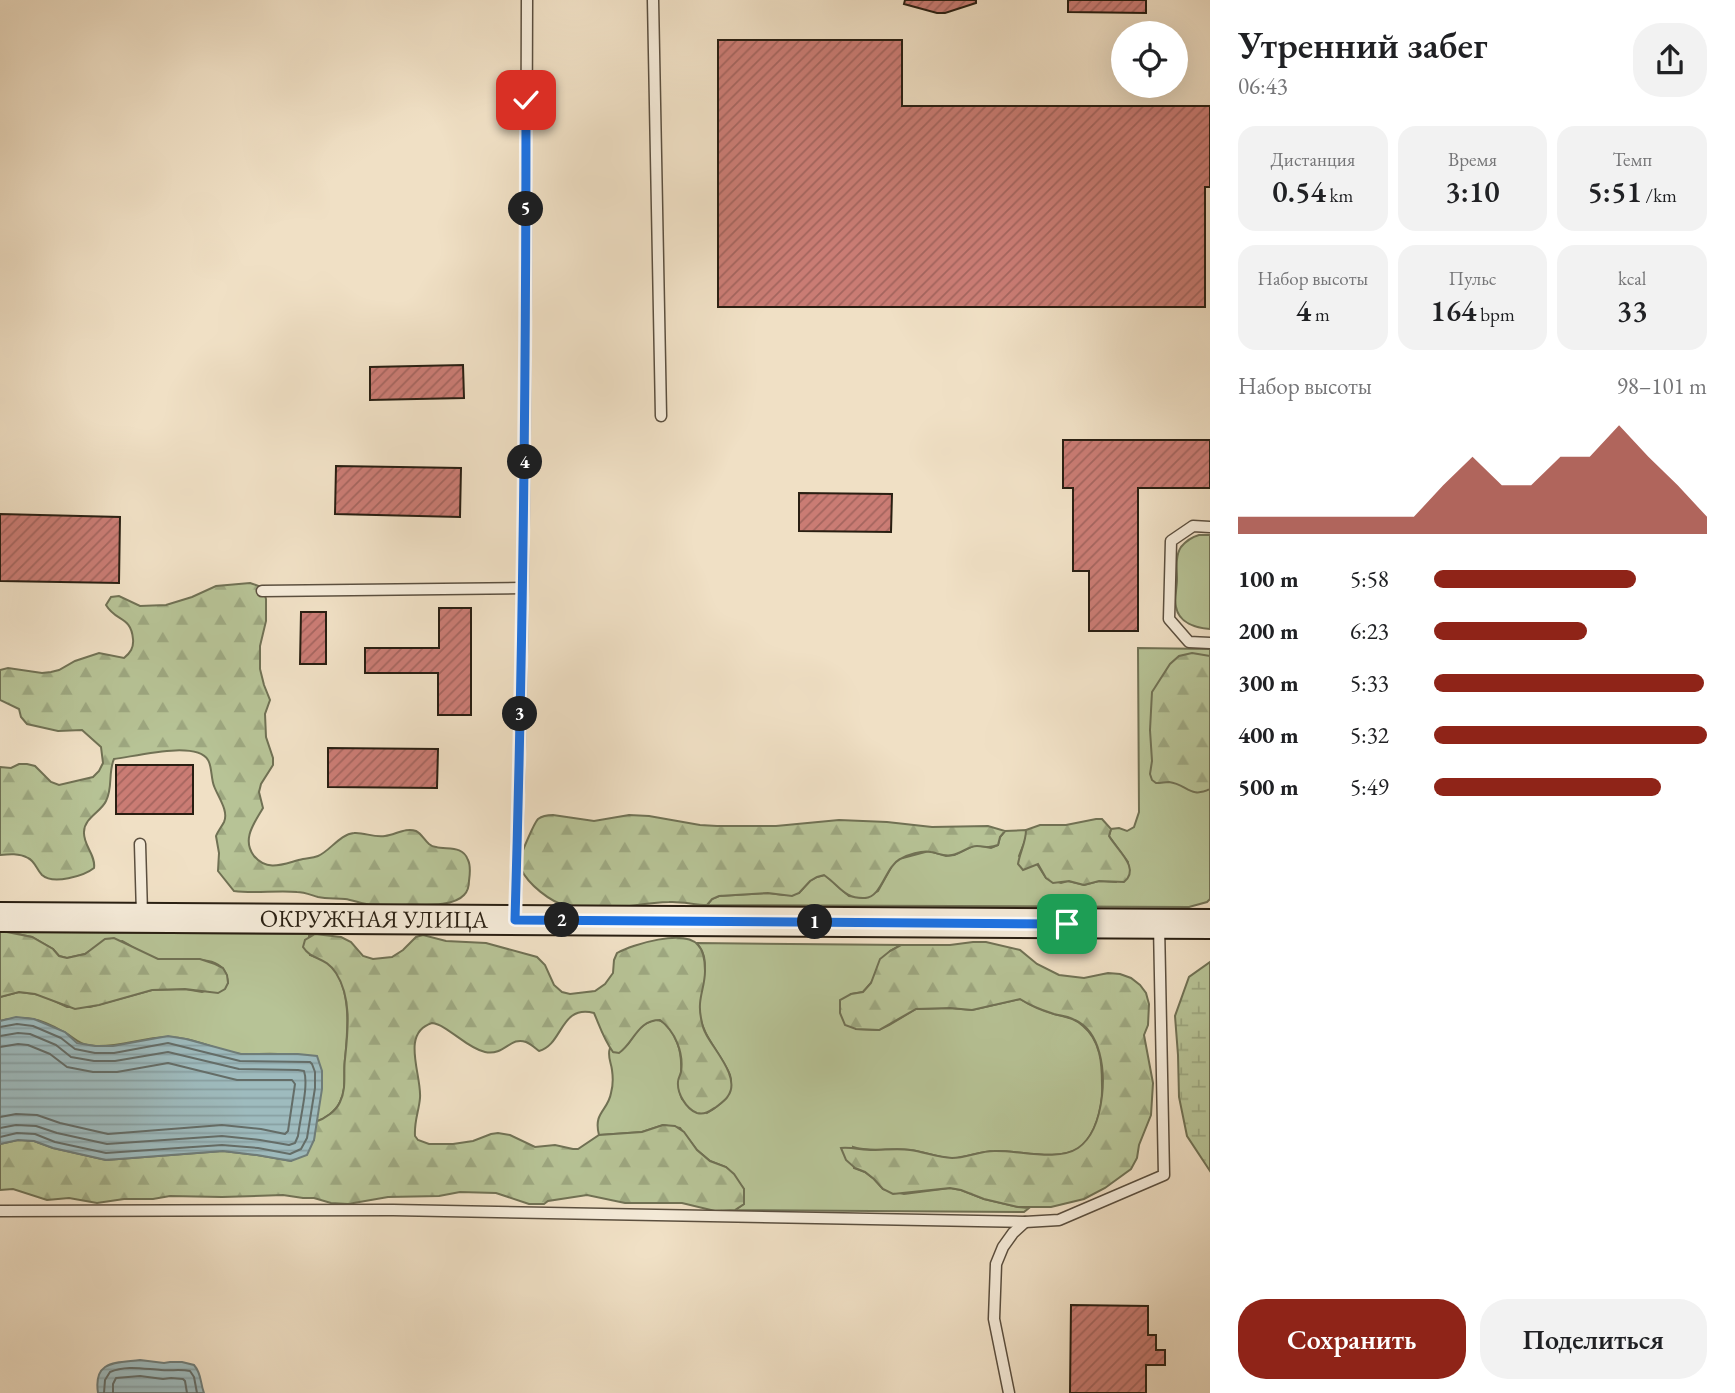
<!DOCTYPE html>
<html lang="ru">
<head>
<meta charset="utf-8">
<style>
	:root { --surface:#fff; --page:#f2f2f2; --text:#202124; --muted:#757577; --accent:#8f2418 }
	body { margin:0; font-family:"EB Garamond",serif; background:var(--page); color:var(--text); height:100vh; display:flex; flex-direction:column; font-size:26px; white-space:nowrap }
	* { box-sizing:border-box; margin:0 }
	p { font-size:23px; color:var(--muted) }
	.icon { flex:none; width:38px; height:38px; fill:none; stroke:currentColor; stroke-width:2; stroke-linecap:round; stroke-linejoin:round }
	.map { position:relative; flex:1; overflow:hidden }
	.drawer { display:flex; flex-direction:column; background:var(--surface); width:525px }
	.drawer>* { flex:none }
	.fabs { position:absolute; left:1111px; top:21px; display:grid; gap:14px }
	.fabs a { display:grid; place-items:center; width:77px; height:77px; border-radius:50%; background:var(--surface); box-shadow:0 7px 28px #0002; font-size:35px }
	.pin { position:absolute; display:grid; place-items:center; width:60px; height:60px; color:#fff; margin:-30px; border-radius:14px; box-shadow:0 4px 10px #0006 }
	.km { position:absolute; width:35px; height:35px; margin:-18px; border-radius:50%; background:#222; color:#fff; font-size:19px; line-height:35px; text-align:center }
	.round { display:grid; place-items:center; flex:none; width:74px; height:74px; border-radius:28px; background:var(--page) }
	.summary { display:flex; align-items:center; justify-content:space-between; height:119px; padding:0 28px }
	h1 { font-size:38px; font-weight:600; line-height:52px }
	.stats { display:grid; grid-template-columns:repeat(3,1fr); gap:10px; height:119px; padding:7px 28px }
	.stats div { display:grid; align-content:center; border-radius:18px; background:var(--page); text-align:center }
	.stats b { font-size:30px; font-weight:600 }
	.stats small { font-size:19px; font-weight:400 }
	.stats p { font-size:19px }
	.chart { height:196px; padding:14px 28px }
	.chart p { display:flex; justify-content:space-between }
	.chart svg { width:100%; height:126px; margin-top:7px; fill:var(--accent); opacity:.7 }
	.cta { display:flex; gap:14px; margin-top:auto; padding:14px 28px }
	.cta a { flex:1; height:80px; border-radius:28px; background:var(--accent); color:#fff; font-size:28px; font-weight:600; line-height:80px; text-align:center }
	.cta a+a { background:var(--page); color:var(--text) }
	ul { padding:0 28px; list-style:none; font-size:23px }
	li { display:grid; grid-template-columns:112px 84px 1fr; align-items:center; height:52px }
	li i { height:18px; border-radius:9px; background:var(--accent) }
	main { display:flex; flex:1; min-height:0 }
	.map>svg:first-child { display:block }
	.green { fill:#b7c396; stroke:#707154; stroke-width:2 }
	.forest { fill:url(#forest-firs); stroke:#707154; stroke-width:2 }
	.wetland { fill:url(#wetland-marsh); stroke:#707154; stroke-width:2 }
	.water { fill:url(#water-rules); stroke:#6f7d79; stroke-width:2 }
	.lines { fill:none; stroke-linecap:round; stroke-linejoin:round }
	.shore { stroke:#646d68; stroke-width:2 }
	.building { fill:url(#building-hatch); stroke:#291f12; stroke-width:2 }
	.service-casing { stroke:#5b4f3f; stroke-width:13 }
	.secondary-casing { stroke:#291f12; stroke-width:32 }
	.service { stroke:#f5ebd9; stroke-width:10 }
	.secondary { stroke:#f5ebd9; stroke-width:28 }
	.route-casing { stroke:#fff; stroke-width:14 }
	.route { stroke:#1a73e8; stroke-width:9 }
	.labels { text-anchor:middle; stroke-width:5; stroke-linejoin:round; paint-order:stroke }
	.street-label { font-size:24px; fill:#291f12; stroke:#f5ebd9 }
</style>
</head>
<body>
<main>
<div class="map">
<svg width="1210" height="1393" viewBox="0 0 1210 1393">
	<defs>
		<pattern id="forest-firs" width="22" height="20" patternUnits="userSpaceOnUse" patternTransform="scale(1.75)"><rect width="22" height="20" fill="#b7c396"/><path d="M5 1l3.5 6h-7zM16 11l3.5 6h-7z" fill="#9da780"/></pattern>
		<pattern id="wetland-marsh" width="20" height="14" patternUnits="userSpaceOnUse" patternTransform="scale(1.75)"><rect width="20" height="14" fill="#b7c396"/><path d="M1 5h8M5 5V1M11 12h8M15 12V8" fill="none" stroke="#9da780"/></pattern>
		<pattern id="water-rules" width="6" height="5" patternUnits="userSpaceOnUse" patternTransform="scale(1.75)"><rect width="6" height="5" fill="#9ebbbe"/><path d="M0 2.5h6" fill="none" stroke="#88a0a2"/></pattern>
		<pattern id="building-hatch" width="6" height="6" patternUnits="userSpaceOnUse" patternTransform="scale(1.75)"><rect width="6" height="6" fill="#ca7c74"/><path d="M-1 1l2-2M0 6l6-6M5 7l2-2" fill="none" stroke="#a4655e"/></pattern>
	</defs>
	<rect width="100%" height="100%" fill="#f0e0c5"/>
	<filter id="stains"><feTurbulence type="fractalNoise" baseFrequency=".00286" numOctaves="4"/><feColorMatrix values="0 0 0 0 .2 0 0 0 0 .09 0 0 0 0 .02 0 0 0 .5 -.17"/></filter>
	<radialGradient id="worn" r=".72"><stop offset=".6" stop-color="#630" stop-opacity="0"/><stop offset="1" stop-color="#630" stop-opacity=".3"/></radialGradient>
	<g class="green">
		<path d="M 1199,535 L 1210,535 L 1210,629 C 1196,628 1179,623 1176,607 C 1174,599 1177,588 1177,579 C 1177,569 1175,556 1181,547 C 1186,541 1192,537 1199,535 Z"/>
		<polygon points="1138,648 1210,649 1210,899 1207,902 1189,907 707,905 712,899 719,896 768,893 784,895 799,893 810,881 817,877 825,875 849,896 865,898 878,891 893,864 899,859 929,851 946,856 954,855 975,845 991,848 998,845 1000,837 1005,831 1026,830 1026,838 1019,856 1030,866 1037,864 1046,878 1061,883 1068,881 1084,885 1099,881 1116,882 1128,862 1109,836 1111,829 1119,828 1127,831 1134,827 1139,812"/>
		<path d="M 7,932 L 315,934 L 309,936 L 310,955 C 315,957 321,958 325,961 C 353,980 348,1030 345,1059 C 343,1074 347,1088 340,1102 C 336,1111 325,1119 315,1122 L 318,1106 L 278,1054 C 265,1053 252,1055 240,1054 C 215,1050 191,1036 166,1037 C 142,1038 120,1047 96,1046 C 75,1044 78,1039 62,1031 C 40,1018 25,1015 0,1021 L 0,997 L 19,992 L 35,994 L 44,996 L 67,1007 L 90,1007 L 152,990 L 185,989 L 202,992 L 228,983 C 225,947 177,965 157,959 C 145,956 133,947 122,941 L 92,950 L 85,954 L 67,958 L 59,956 L 53,949 L 32,937 Z"/>
		<path d="M 696,943 L 901,945 L 890,951 L 871,983 L 863,992 L 851,994 L 856,1029 L 879,1030 L 889,1025 L 916,1009 L 950,1008 L 972,1010 L 1020,999 C 1031,1006 1042,1011 1054,1014 C 1065,1017 1075,1018 1083,1026 C 1101,1041 1102,1064 1102,1085 C 1103,1105 1096,1136 1079,1148 C 1057,1162 1019,1150 995,1151 C 982,1151 970,1156 958,1158 C 942,1160 927,1152 911,1150 C 891,1147 872,1153 853,1147 L 854,1168 L 865,1172 L 874,1179 L 883,1189 L 904,1194 L 950,1188 L 961,1190 L 984,1199 L 1018,1207 L 1029,1208 L 1024,1212 L 735,1210 L 744,1204 L 744,1189 L 730,1171 L 726,1167 L 710,1161 L 697,1150 L 680,1128 L 663,1125 L 642,1132 L 599,1135 C 593,1112 608,1111 611,1093 C 613,1086 613,1077 612,1070 C 611,1062 607,1056 610,1048 L 614,1052 C 618,1050 625,1048 628,1044 C 634,1035 640,1025 651,1021 C 657,1019 662,1020 666,1025 C 678,1037 682,1055 681,1072 C 680,1084 677,1087 682,1099 L 707,1113 C 721,1105 735,1093 730,1075 C 721,1053 702,1037 699,1011 C 697,990 715,960 696,943 Z"/>
	</g>
	<g class="forest">
		<path d="M 250,583 L 259,586 L 264,591 L 266,599 L 266,621 L 260,646 L 260,669 L 264,685 L 270,700 L 265,714 L 266,737 L 273,758 L 273,765 L 261,784 L 259,792 L 263,808 C 255,822 241,839 254,856 C 268,873 285,863 303,859 C 308,858 313,858 318,856 C 330,851 340,834 354,833 C 364,832 374,838 385,836 C 395,835 406,827 416,831 C 424,835 426,846 436,847 C 447,850 463,845 468,860 C 471,866 470,874 469,881 C 469,886 468,891 464,895 C 452,908 419,904 402,905 C 392,905 381,907 371,905 C 362,904 353,900 345,899 C 336,898 327,899 318,897 C 311,895 304,892 297,892 C 276,890 255,894 234,891 L 218,871 L 219,853 L 216,836 C 218,831 222,826 224,822 C 229,811 218,797 214,786 C 211,779 212,766 208,760 C 196,740 133,757 114,759 C 108,772 113,788 106,801 C 101,812 84,818 84,832 C 83,845 96,855 94,868 C 84,876 53,885 42,875 C 36,869 35,861 28,858 C 19,853 9,854 0,855 L 0,767 L 11,768 L 19,764 L 27,764 L 35,766 L 51,782 L 59,785 L 93,777 L 99,771 L 103,763 L 101,747 L 82,730 L 58,731 L 27,724 L 21,717 L 19,709 L 0,700 L 0,670 L 8,668 L 42,673 L 51,672 L 59,670 L 75,661 L 99,653 L 124,658 C 130,653 134,648 133,639 C 131,616 116,622 106,605 L 111,597 L 119,596 L 140,606 L 166,605 L 192,597 L 216,586 Z"/>
		<path d="M 1192,653 L 1210,656 L 1210,789 C 1190,799 1187,784 1169,782 C 1165,782 1161,783 1156,783 L 1152,780 L 1150,774 L 1152,761 L 1150,730 L 1152,692 L 1170,664 L 1179,656 Z"/>
		<path d="M 553,815 L 594,821 L 629,815 L 649,816 L 700,825 L 717,826 L 776,826 L 839,820 L 887,822 L 932,827 L 988,826 L 1005,831 L 1000,837 L 998,845 C 989,849 986,846 977,846 C 968,846 961,854 952,855 C 944,857 938,853 931,852 C 922,850 907,855 900,859 C 885,867 882,897 865,898 C 844,899 840,886 824,875 L 817,877 L 810,881 L 799,893 L 792,896 L 768,893 L 719,896 L 712,899 L 707,905 C 694,905 682,901 669,902 C 635,903 601,914 567,906 C 550,902 528,884 521,869 C 520,866 520,861 520,858 C 522,852 534,823 538,819 C 542,816 548,815 553,815 Z"/>
		<path d="M 1096,819 L 1102,819 L 1111,829 L 1109,836 C 1117,850 1141,868 1124,882 L 1099,881 L 1084,885 L 1069,881 L 1053,883 L 1046,878 L 1038,864 L 1023,870 L 1018,864 C 1020,852 1026,842 1026,830 L 1040,825 L 1066,825 Z"/>
		<polygon points="0,932 7,932 32,937 53,949 59,956 67,958 85,954 105,939 114,938 158,959 200,959 215,964 223,968 227,975 228,983 225,989 218,993 185,989 152,990 99,1005 75,1009 35,994 19,992 0,997"/>
		<path d="M 315,934 L 341,937 L 351,942 L 363,956 L 373,959 L 392,957 L 403,950 L 416,937 L 423,935 L 446,941 L 486,943 L 537,957 L 545,965 L 554,985 L 562,992 L 570,994 L 595,991 L 605,984 L 613,973 L 614,960 L 617,953 C 633,944 684,929 698,945 C 704,951 705,963 705,971 C 705,988 697,999 701,1018 C 702,1024 703,1029 706,1034 C 714,1050 741,1078 728,1096 C 726,1100 720,1104 716,1107 C 710,1111 705,1115 697,1113 C 686,1109 677,1093 678,1082 C 678,1078 680,1076 681,1072 C 684,1053 675,1031 660,1020 C 637,1020 634,1043 619,1053 L 613,1052 C 604,1040 600,1027 594,1013 C 560,1004 563,1045 539,1051 C 535,1048 531,1044 526,1042 C 510,1036 505,1056 485,1052 C 466,1048 448,1025 432,1023 C 400,1033 422,1075 420,1098 C 419,1111 414,1121 415,1136 L 418,1140 L 429,1144 L 453,1144 L 473,1141 L 491,1134 L 498,1133 L 510,1135 L 535,1147 L 555,1145 L 573,1149 L 578,1149 L 599,1135 L 642,1132 L 663,1125 L 675,1126 L 684,1132 L 697,1150 L 710,1161 L 726,1167 L 734,1174 L 744,1189 L 744,1204 L 735,1210 L 715,1211 L 682,1203 L 625,1203 L 587,1195 L 548,1201 L 544,1204 L 529,1204 L 496,1193 L 460,1192 L 439,1196 L 388,1197 L 348,1204 L 331,1203 L 314,1198 L 303,1198 L 283,1195 L 222,1197 L 170,1196 L 153,1199 L 124,1199 L 97,1203 L 69,1198 L 47,1200 L 13,1189 L 0,1190 L 0,1144 L 18,1140 L 34,1141 L 53,1148 L 106,1160 L 223,1151 L 257,1155 L 291,1161 L 314,1140 L 315,1122 C 325,1119 336,1111 340,1102 C 347,1088 343,1073 345,1059 C 348,1031 352,998 336,973 C 325,956 312,961 303,947 L 305,940 Z"/>
		<path d="M 973,942 L 986,942 L 1020,950 L 1037,964 L 1059,975 L 1084,978 L 1108,973 L 1120,974 L 1131,978 L 1140,985 L 1146,993 L 1149,1004 L 1148,1025 L 1144,1035 L 1153,1083 L 1151,1115 L 1139,1145 L 1137,1158 L 1131,1169 L 1105,1188 L 1084,1199 L 1051,1207 L 1018,1207 L 984,1199 L 961,1190 L 950,1188 L 893,1194 L 883,1189 L 874,1179 L 865,1172 L 855,1168 L 846,1160 L 841,1148 C 852,1147 862,1150 873,1150 C 885,1150 898,1148 910,1150 C 924,1152 938,1157 952,1158 C 966,1158 980,1151 994,1151 C 1019,1150 1057,1162 1078,1148 C 1094,1137 1100,1113 1102,1096 C 1105,1070 1101,1032 1075,1020 C 1068,1016 1061,1016 1054,1014 C 1042,1010 1031,1006 1020,999 L 972,1010 L 950,1008 L 916,1009 L 879,1030 L 856,1029 L 845,1025 L 840,1013 L 840,1000 L 851,994 L 863,992 L 871,983 L 880,959 L 890,951 L 901,945 L 950,945 Z"/>
	</g>
	<polygon class="wetland" points="1210,962 1210,1171 1187,1136 1179,1097 1178,1055 1175,1016 1189,977"/>
	<g class="water">
		<polygon points="16,1017 34,1019 65,1032 77,1043 95,1046 113,1046 168,1036 186,1039 241,1054 298,1054 317,1056 322,1071 322,1089 314,1140 307,1155 291,1161 257,1155 223,1151 106,1160 53,1148 34,1141 18,1140 0,1144 0,1021"/>
		<path d="M 140,1360 L 164,1363 L 170,1362 L 182,1362 L 194,1365 C 202,1374 200,1383 204,1393 L 98,1393 C 93,1360 116,1363 140,1360 Z"/>
	</g>
	<g class="lines">
		<g class="shore">
			<polyline points="0,1027 17,1024 33,1026 61,1038 75,1049 95,1053 114,1053 168,1043 240,1061 310,1062 312,1064 315,1072 315,1088 307,1138 301,1149 290,1154 258,1148 222,1145 106,1153 55,1142 35,1134 17,1133 0,1137"/>
			<path d="M 0,1036 L 18,1033 L 30,1034 L 56,1045 L 71,1057 L 94,1061 L 115,1061 L 168,1052 L 239,1069 L 298,1070 L 304,1071 C 309,1085 300,1118 298,1136 L 295,1143 L 289,1145 L 260,1140 L 222,1136 L 107,1144 L 57,1133 L 36,1126 L 16,1125 L 0,1128"/>
			<polyline points="0,1047 18,1044 28,1045 50,1054 67,1067 93,1072 117,1072 168,1063 237,1080 292,1080 295,1084 288,1131 285,1134 261,1129 222,1125 108,1134 60,1123 37,1115 16,1114 0,1117"/>
			<path d="M 104,1393 L 105,1380 L 110,1372 C 126,1365 144,1369 161,1370 C 171,1371 180,1369 190,1371 L 194,1377 L 197,1393"/>
			<polyline points="113,1393 113,1384 116,1378 140,1376 163,1379 171,1378 183,1379 185,1381 187,1393"/>
		</g>
	</g>
	<g class="building">
		<polygon points="905,0 976,0 976,3 945,13 937,13 904,4"/>
		<polygon points="1068,0 1146,0 1146,13 1068,12"/>
		<polygon points="718,40 902,40 902,106 1210,106 1210,187 1205,187 1205,307 718,307"/>
		<polygon points="463,365 464,398 370,400 370,367"/>
		<polygon points="1063,440 1210,440 1210,488 1138,488 1138,631 1089,631 1089,571 1073,571 1073,488 1063,488"/>
		<polygon points="336,466 461,468 460,517 335,514"/>
		<polygon points="799,493 892,494 891,532 799,531"/>
		<polygon points="0,514 120,517 119,583 0,581"/>
		<polygon points="439,608 471,608 471,715 438,715 438,673 365,673 365,648 439,648"/>
		<polygon points="301,612 326,612 326,664 300,664"/>
		<polygon points="328,748 438,749 437,788 328,787"/>
		<rect x="116" y="765" width="77" height="49"/>
		<polygon points="1071,1305 1148,1306 1148,1335 1156,1335 1156,1350 1165,1350 1165,1365 1146,1365 1146,1393 1070,1393"/>
	</g>
	<g class="lines">
		<g class="service-casing">
			<g id="service">
				<polyline points="653,0 661,416"/>
				<polyline points="1210,527 1193,526 1171,541 1169,619 1189,642 1210,643"/>
				<polyline points="262,591 522,588"/>
				<polyline points="140,844 142,914"/>
				<path d="M 515,916 C 525,611 526,305 527,0"/>
				<polyline points="0,1211 393,1210 1025,1222 1059,1220 1164,1175 1159,925"/>
				<polyline points="1009,1393 994,1319 996,1264 1003,1247 1013,1233 1025,1222"/>
			</g>
		</g>
		<g class="secondary-casing">
			<g id="secondary">
				<path id="s1" d="M 0,917 L 1210,924"/>
			</g>
		</g>
		<use href="#service" class="service"/>
		<use href="#secondary" class="secondary"/>
	</g>
	<g class="lines">
		<g class="route-casing">
			<path id="route" d="M 526,100 C 526,374 523,647 515,920 L 1067,924"/>
		</g>
		<use href="#route" class="route"/>
	</g>
	<g class="labels">
		<g class="street-label">
			<text dy="8" stroke="none"><textPath href="#s1" startOffset="374">ОКРУЖНАЯ УЛИЦА</textPath></text>
		</g>
	</g>
	<rect width="100%" height="100%" filter="url(#stains)"/>
	<rect width="100%" height="100%" fill="url(#worn)"/>
</svg>
<div class="fabs">
<a><svg class="icon" aria-label="locate" viewBox="0 0 24 24"><circle cx="12" cy="12" r="6"/><path d="M12 2v4M12 18v4M2 12h4M18 12h4"/></svg></a>
</div>
<div class="pin" style="left:1067px;top:924px;background:#1e9e55"><svg class="icon" aria-label="arrive" viewBox="0 0 24 24"><path d="M6 21V4h12l-3 4 3 4H6"/></svg></div>
<div class="pin" style="left:526px;top:100px;background:#d93025"><svg class="icon" aria-label="check" viewBox="0 0 24 24"><path d="M5 12l5 5 9-10"/></svg></div>
<b class="km" style="left:815px;top:922px">1</b>
<b class="km" style="left:562px;top:920px">2</b>
<b class="km" style="left:520px;top:714px">3</b>
<b class="km" style="left:525px;top:462px">4</b>
<b class="km" style="left:526px;top:209px">5</b>
</div>
<section class="drawer">
<div class="summary"><div><h1>Утренний забег</h1><p>06:43</p></div><a class="round"><svg class="icon" aria-label="share" viewBox="0 0 24 24"><path d="M12 15V3M7 8l5-5 5 5M5 13v7h14v-7"/></svg></a></div>
<div class="stats">
<div><p>Дистанция</p><b>0.54<small> km</small></b></div>
<div><p>Время</p><b>3:10</b></div>
<div><p>Темп</p><b>5:51<small> /km</small></b></div>
</div>
<div class="stats">
<div><p>Набор высоты</p><b>4<small> m</small></b></div>
<div><p>Пульс</p><b>164<small> bpm</small></b></div>
<div><p>kcal</p><b>33</b></div>
</div>
<div class="chart"><p><span>Набор высоты</span>98–101 m</p>
<svg viewBox="0 0 160 44" preserveAspectRatio="none"><path d="M0 44V38L10 38L20 38L30 38L40 38L50 38L60 38L70 27L80 17L90 27L100 27L110 17L120 17L130 6L140 17L150 27L160 38V44z"/></svg>
</div>
<ul>
<li><b>100 m</b>5:58<i style="width:74%"></i></li>
<li><b>200 m</b>6:23<i style="width:56%"></i></li>
<li><b>300 m</b>5:33<i style="width:99%"></i></li>
<li><b>400 m</b>5:32<i style="width:100%"></i></li>
<li><b>500 m</b>5:49<i style="width:83%"></i></li>
</ul>
<div class="cta"><a>Сохранить</a><a>Поделиться</a></div>
</section>
</main>
</body>
</html>
